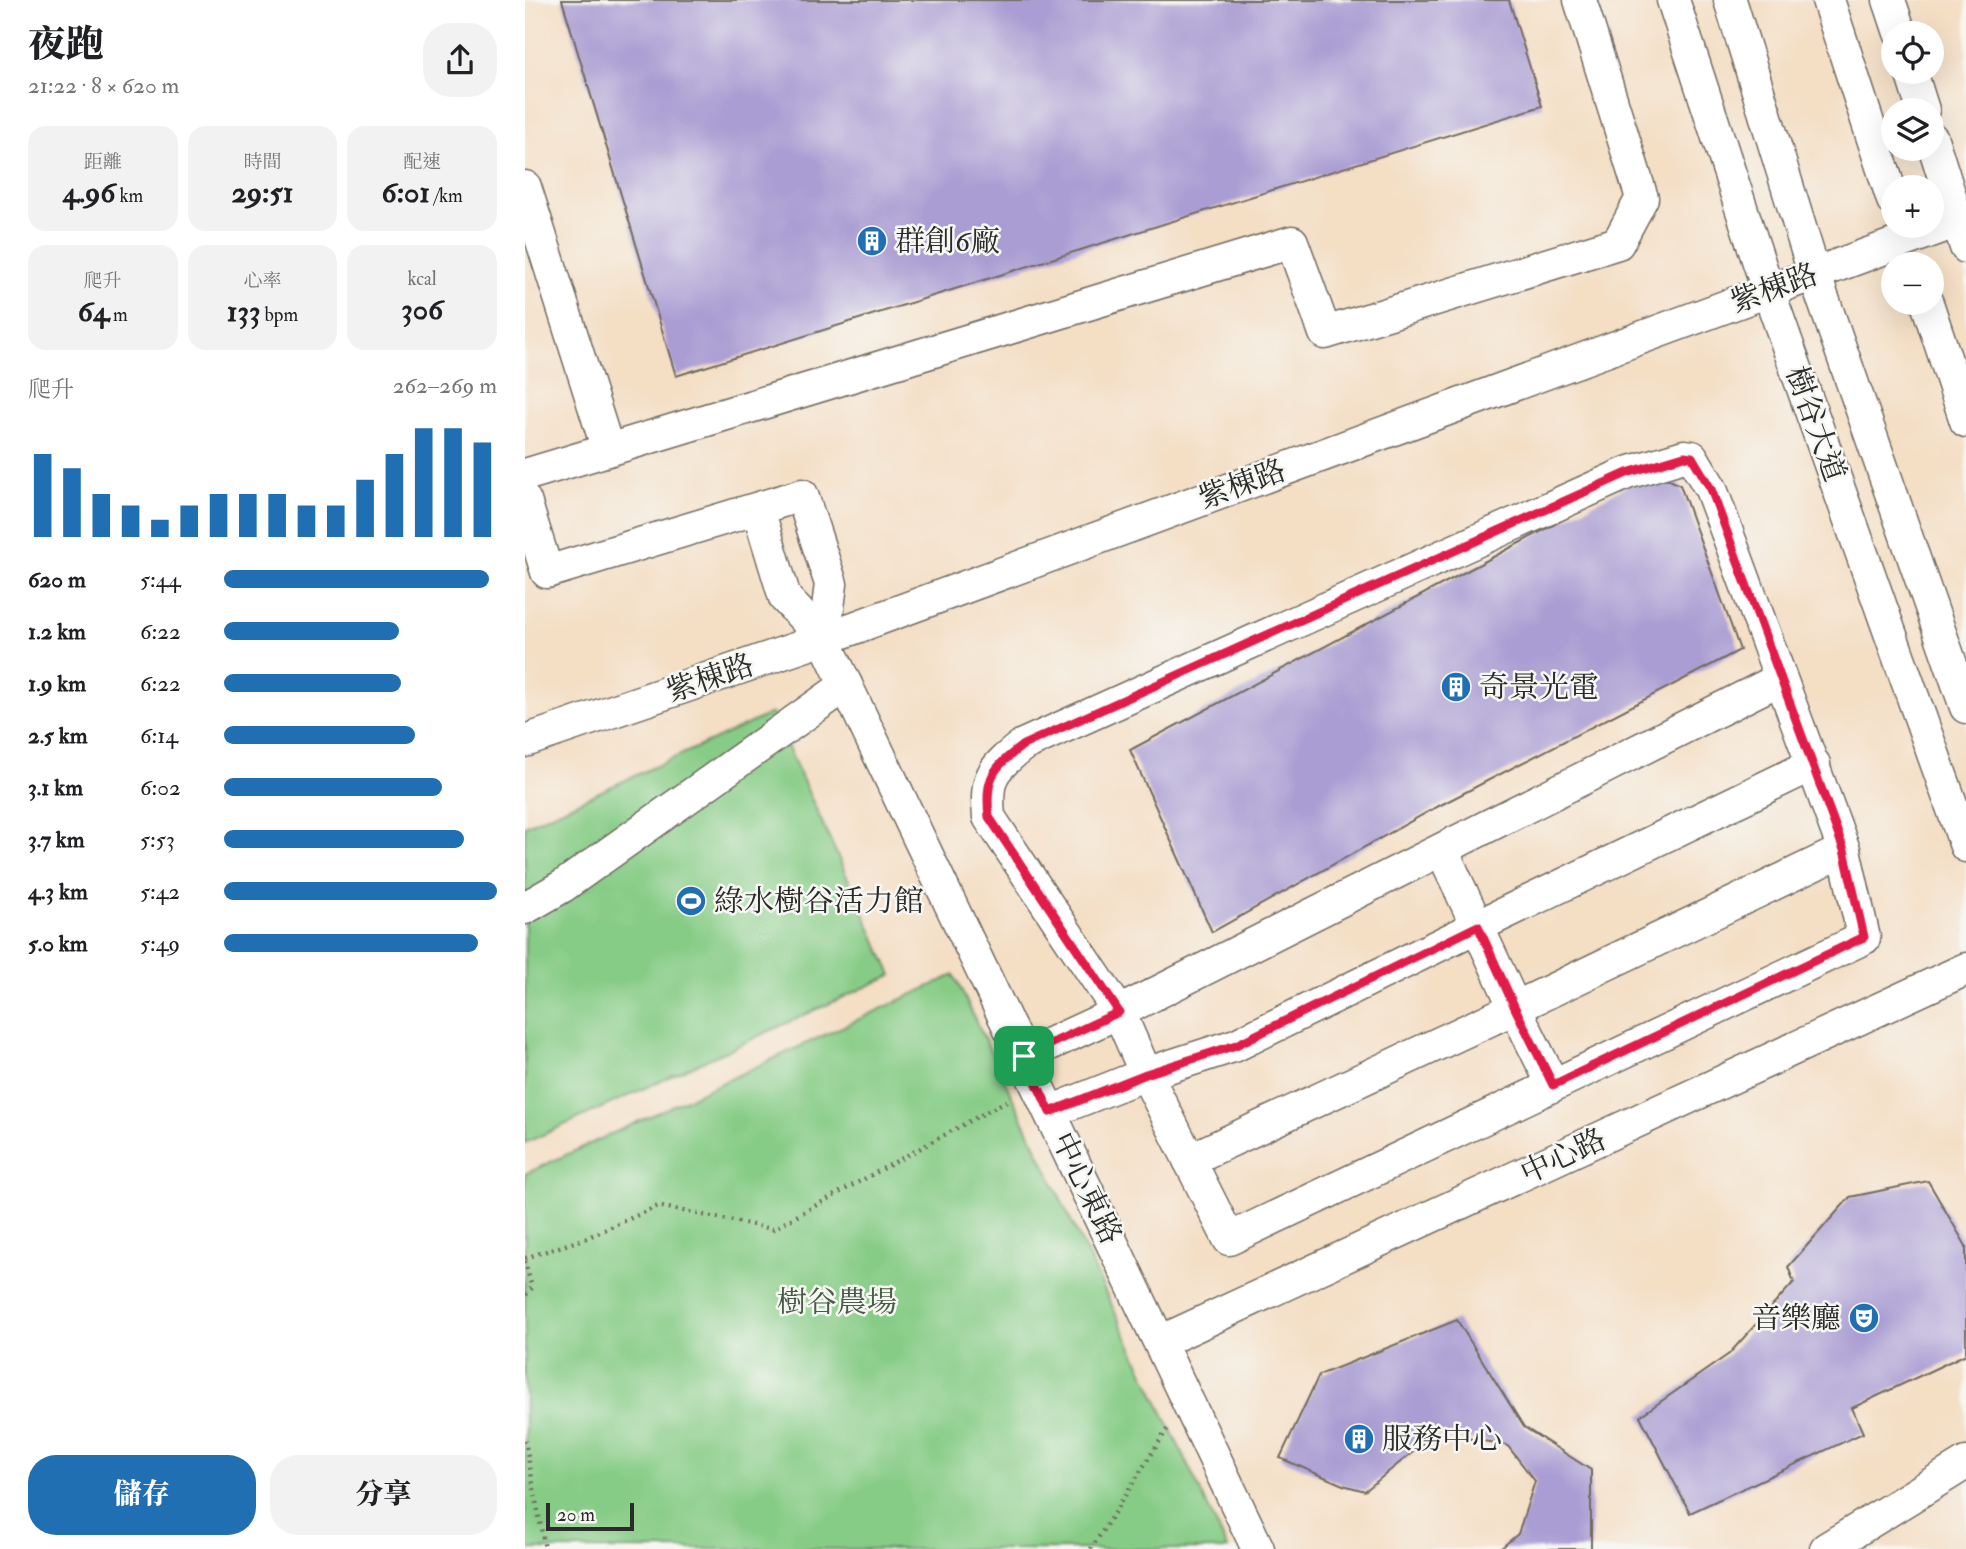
<!DOCTYPE html>
<html lang="zh-TW">
<head>
<meta charset="utf-8">
<style>
	:root { --surface:#fff; --page:#f2f2f2; --text:#202124; --muted:#757577; --accent:#1f6fb2 }
	body { margin:0; font-family:"IM FELL Double Pica","Noto Serif TC",serif; background:var(--page); color:var(--text); height:100vh; display:flex; flex-direction:column; font-size:26px; white-space:nowrap }
	* { box-sizing:border-box; margin:0 }
	p { font-size:23px; color:var(--muted) }
	.icon { flex:none; width:38px; height:38px; fill:none; stroke:currentColor; stroke-width:2; stroke-linecap:round; stroke-linejoin:round }
	.map { position:relative; flex:1; overflow:hidden }
	.drawer { display:flex; flex-direction:column; background:var(--surface); width:525px }
	.drawer>* { flex:none }
	.fabs { position:absolute; left:1356px; top:21px; display:grid; gap:14px }
	.fabs a { display:grid; place-items:center; width:63px; height:63px; border-radius:50%; background:var(--surface); box-shadow:0 7px 28px #0002; font-size:35px }
	.scale { position:absolute; left:21px; bottom:18px; width:88px; box-sizing:border-box; padding-left:7px; border:4px solid #2b2b2b; border-top:0; font-size:19px; line-height:24px; white-space:nowrap; color:#2b2b2b; -webkit-text-stroke:5px #f6f6f2; paint-order:stroke }
	.pin { position:absolute; display:grid; place-items:center; width:60px; height:60px; color:#fff; margin:-30px; border-radius:14px; box-shadow:0 4px 10px #0006 }
	.round { display:grid; place-items:center; flex:none; width:74px; height:74px; border-radius:28px; background:var(--page) }
	.headline { display:flex; align-items:center; justify-content:space-between; height:119px; padding:0 28px }
	h1 { font-size:38px; font-weight:800; line-height:52px }
	.figures { display:grid; grid-template-columns:repeat(3,1fr); gap:10px; height:119px; padding:7px 28px }
	.figures div { display:grid; align-content:center; border-radius:18px; background:var(--page); text-align:center }
	.figures b { font-size:30px; font-weight:800 }
	.figures small { font-size:19px; font-weight:400 }
	.figures p { font-size:19px }
	.chart { height:196px; padding:14px 28px }
	.chart p { display:flex; justify-content:space-between }
	.chart svg { width:100%; height:126px; margin-top:7px; stroke:var(--accent); stroke-width:6 }
	.button { display:flex; gap:14px; margin-top:auto; padding:14px 28px }
	.button a { flex:1; height:80px; border-radius:28px; background:var(--accent); color:#fff; font-size:28px; font-weight:800; line-height:80px; text-align:center }
	.button a+a { background:var(--page); color:var(--text) }
	ul { padding:0 28px; list-style:none; font-size:23px }
	li { display:grid; grid-template-columns:112px 84px 1fr; align-items:center; height:52px }
	li i { height:18px; border-radius:9px; background:var(--accent) }
	main { display:flex; flex:1; min-height:0 }
	.map>svg:first-child { display:block }
	.green { fill:#87cc86; stroke:#597c58; stroke-width:2 }
	.building { fill:#aa9dd3 }
	.lines { fill:none; stroke-linecap:round; stroke-linejoin:round }
	.minor-casing { stroke:#716a61; stroke-width:35 }
	.path { stroke:#716a61; stroke-width:4.5; stroke-dasharray:2 5; stroke-linecap:butt }
	.minor { stroke:#fff; stroke-width:32 }
	.route-casing { stroke:#fff; stroke-width:14 }
	.route { stroke:#e11d48; stroke-width:9 }
	.labels { text-anchor:middle; stroke-width:5; stroke-linejoin:round; paint-order:stroke }
	.poi-label { font-size:30px; fill:#2b2b2b; stroke:#f6f6f2; text-anchor:start }
	.street-label { font-size:30px; fill:#2b2b2b; stroke:#f6f6f2 }
	.park-label { font-size:30px; fill:#475b46; stroke:#f6f6f2 }
</style>
</head>
<body>
<main>
<section class="drawer">
<div class="headline"><div><h1>夜跑</h1><p>21:22 · 8 × 620 m</p></div><a class="round"><svg class="icon" aria-label="share" viewBox="0 0 24 24"><path d="M12 15V3M7 8l5-5 5 5M5 13v7h14v-7"/></svg></a></div>
<div class="figures">
<div><p>距離</p><b>4.96<small> km</small></b></div>
<div><p>時間</p><b>29:51</b></div>
<div><p>配速</p><b>6:01<small> /km</small></b></div>
</div>
<div class="figures">
<div><p>爬升</p><b>64<small> m</small></b></div>
<div><p>心率</p><b>133<small> bpm</small></b></div>
<div><p>kcal</p><b>306</b></div>
</div>
<div class="chart"><p><span>爬升</span>262–269 m</p>
<svg viewBox="0 0 160 44" preserveAspectRatio="none"><path d="M5 44V15M15 44V20M25 44V29M35 44V33M45 44V38M55 44V33M65 44V29M75 44V29M85 44V29M95 44V33M105 44V33M115 44V24M125 44V15M135 44V6M145 44V6M155 44V11"/></svg>
</div>
<ul>
<li><b>620 m</b>5:44<i style="width:97%"></i></li>
<li><b>1.2 km</b>6:22<i style="width:64%"></i></li>
<li><b>1.9 km</b>6:22<i style="width:65%"></i></li>
<li><b>2.5 km</b>6:14<i style="width:70%"></i></li>
<li><b>3.1 km</b>6:02<i style="width:80%"></i></li>
<li><b>3.7 km</b>5:53<i style="width:88%"></i></li>
<li><b>4.3 km</b>5:42<i style="width:100%"></i></li>
<li><b>5.0 km</b>5:49<i style="width:93%"></i></li>
</ul>
<div class="button"><a>儲存</a><a>分享</a></div>
</section>
<div class="map">
<svg width="1441" height="1549" viewBox="0 0 1441 1549">
	<rect width="100%" height="100%" fill="#f6f6f2"/>
	<filter id="ink" filterUnits="userSpaceOnUse"><feTurbulence type="fractalNoise" baseFrequency=".0143" numOctaves="2"/><feDisplacementMap in="SourceGraphic" scale="14" xChannelSelector="R" yChannelSelector="G"/><feConvolveMatrix kernelMatrix="1 2 1 2 8 2 1 2 1" color-interpolation-filters="sRGB"/></filter>
	<filter id="wash" filterUnits="userSpaceOnUse"><feTurbulence type="fractalNoise" baseFrequency=".00686" numOctaves="4" result="noise"/><feDisplacementMap in="SourceGraphic" scale="28" xChannelSelector="R" yChannelSelector="G"/><feGaussianBlur stdDeviation="1.57" result="paint"/><feColorMatrix in="noise" values="0 0 0 0 0 0 0 0 0 0 0 0 0 0 0 0 0 1.4 0 .05"/><feComposite in="paint" operator="in"/></filter>
	<g filter="url(#wash)">
		<rect width="100%" height="100%" fill="#f4dec4"/>
		<g class="green">
			<polygon points="247,713 367,975 0,1143 0,826"/>
			<polygon points="429,975 703,1549 0,1549 0,1174"/>
		</g>
		<g id="blocks">
			<g class="building">
				<polygon points="37,0 984,0 1017,106 151,376"/>
				<polygon points="1128,472 1155,485 1215,650 910,808 687,932 605,750"/>
				<polygon points="1403,1181 1441,1246 1441,1354 1327,1408 1338,1433 1165,1513 1115,1416 1204,1354 1269,1282 1263,1267 1325,1197"/>
				<polygon points="932,1320 999,1427 1066,1470 1066,1549 975,1549 993,1534 1010,1481 982,1445 911,1433 840,1491 818,1485 755,1458 794,1375"/>
			</g>
		</g>
	</g>
	<g filter="url(#ink)">
		<use href="#blocks" fill-opacity="0" stroke="#716a61" stroke-width="2"/>
		<g class="lines">
			<g class="minor-casing">
				<g id="minor">
					<polyline points="1148,0 1243,290 1441,846"/>
					<polyline points="1205,0 1289,273 1441,707"/>
					<polyline points="1303,0 1368,200"/>
					<polyline points="1364,0 1375,33"/>
					<polyline points="1386,72 1398,110"/>
					<polyline points="1407,139 1441,247"/>
					<polyline points="0,187 83,450 767,242 800,333 1093,243 1117,198 1055,0"/>
					<polyline points="1402,303 1441,421"/>
					<path d="M 1159,456 L 1167,457 L 1186,489 L 1319,850 L 1339,938 L 704,1239 L 621,1074 L 594,1012 L 464,817 C 460,777 467,769 498,745 L 1102,473 Z"/>
					<polyline points="0,475 83,450"/>
					<polyline points="0,501 22,572 277,495 306,584 299,639"/>
					<polyline points="233,509 260,598 299,639 733,1549"/>
					<polyline points="0,741 299,639 1441,218"/>
					<polyline points="917,850 990,1008 1028,1085"/>
					<polyline points="0,908 38,886 321,685"/>
					<polyline points="499,1056 594,1012 1255,679"/>
					<polyline points="525,1112 621,1074 711,1045 953,926 1289,764"/>
					<polyline points="664,1160 990,1008 1319,850"/>
					<polyline points="635,1342 1441,969"/>
					<polyline points="1301,1549 1441,1463"/>
				</g>
			</g>
			<g class="path">
				<polyline points="0,1258 59,1239 133,1206 248,1229 485,1099"/>
				<polyline points="0,1261 7,1288 0,1296"/>
				<polyline points="0,1440 20,1549"/>
				<polyline points="566,1549 643,1428"/>
			</g>
			<use href="#minor" class="minor"/>
		</g>
	</g>
	<g class="lines" filter="url(#ink)">
		<g class="route-casing">
			<path id="route" d="M 1159,456 L 1167,457 L 1186,489 L 1319,850 L 1339,937 L 1028,1085 L 990,1008 L 953,926 L 711,1045 L 621,1074 L 525,1112 L 499,1056 L 594,1012 L 464,817 C 460,777 467,769 498,745 L 1102,473 Z"/>
		</g>
		<use href="#route" class="route"/>
	</g>
	<defs>
		<g id="building-disc" transform="scale(1.575)"><circle r="9.5" fill="#1f6fb2" stroke="#f6f6f2"/><path d="M-4-6H4V6H1V3H-1V6H-4ZM-2.5-4.3h1.7v1.8h-1.7ZM.8-4.3h1.7v1.8H.8ZM-2.5-1h1.7V.8h-1.7ZM.8-1h1.7V.8H.8Z" fill="#fff"/></g>
		<g id="stadium-disc" transform="scale(1.575)"><circle r="9.5" fill="#1f6fb2" stroke="#f6f6f2"/><path d="M0-5a6.5 5 0 1 0 0 10a6.5 5 0 1 0 0-10ZM-3.5-1.8h7v3.6h-7Z" fill="#fff"/></g>
		<g id="theatre-disc" transform="scale(1.575)"><circle r="9.5" fill="#1f6fb2" stroke="#f6f6f2"/><path d="M-5-5.5Q0-4 5-5.5V0Q5 5 0 6Q-5 5-5 0ZM-3.3-2.5H-1v1.5H-3.3ZM1-2.5H3.3v1.5H1ZM-2.8 1Q0 5.5 2.8 1Z" fill="#fff"/></g>
	</defs>
	<g fill-rule="evenodd">
		<use href="#building-disc" x="347" y="241"/>
		<use href="#building-disc" x="931" y="687"/>
		<use href="#stadium-disc" x="166" y="901"/>
		<use href="#theatre-disc" x="1339" y="1318"/>
		<use href="#building-disc" x="834" y="1439"/>
	</g>
	<g class="labels">
		<g class="poi-label">
			<text x="370" y="251">群創6廠</text>
			<text x="954" y="697">奇景光電</text>
			<text x="189" y="911">綠水樹谷活力館</text>
			<text x="1316" y="1328" text-anchor="end">音樂廳</text>
			<text x="857" y="1449">服務中心</text>
		</g>
		<g class="street-label">
			<text transform="translate(1249 288) rotate(-20)" y="10">紫棟路</text>
			<text transform="translate(1291 424) rotate(70)" y="10">樹谷大道</text>
			<text transform="translate(717 484) rotate(-20)" y="10">紫棟路</text>
			<text transform="translate(185 678) rotate(-19)" y="10">紫棟路</text>
			<text transform="translate(1038 1156) rotate(-25)" y="10">中心路</text>
			<text transform="translate(562 1188) rotate(64)" y="10">中心東路</text>
		</g>
		<g class="park-label">
			<text x="312" y="1312">樹谷農場</text>
		</g>
	</g>
</svg>
<div class="fabs">
<a><svg class="icon" aria-label="locate" viewBox="0 0 24 24"><circle cx="12" cy="12" r="6"/><path d="M12 2v4M12 18v4M2 12h4M18 12h4"/></svg></a>
<a><svg class="icon" aria-label="layers" viewBox="0 0 24 24"><path d="M12 4l9 5-9 5-9-5zM3 14l9 5 9-5"/></svg></a>
<a>+</a>
<a>−</a>
</div>
<div class="scale">20 m</div>
<div class="pin" style="left:499px;top:1056px;background:#1e9e55"><svg class="icon" aria-label="arrive" viewBox="0 0 24 24"><path d="M6 21V4h12l-3 4 3 4H6"/></svg></div>
</div>
</main>
</body>
</html>
